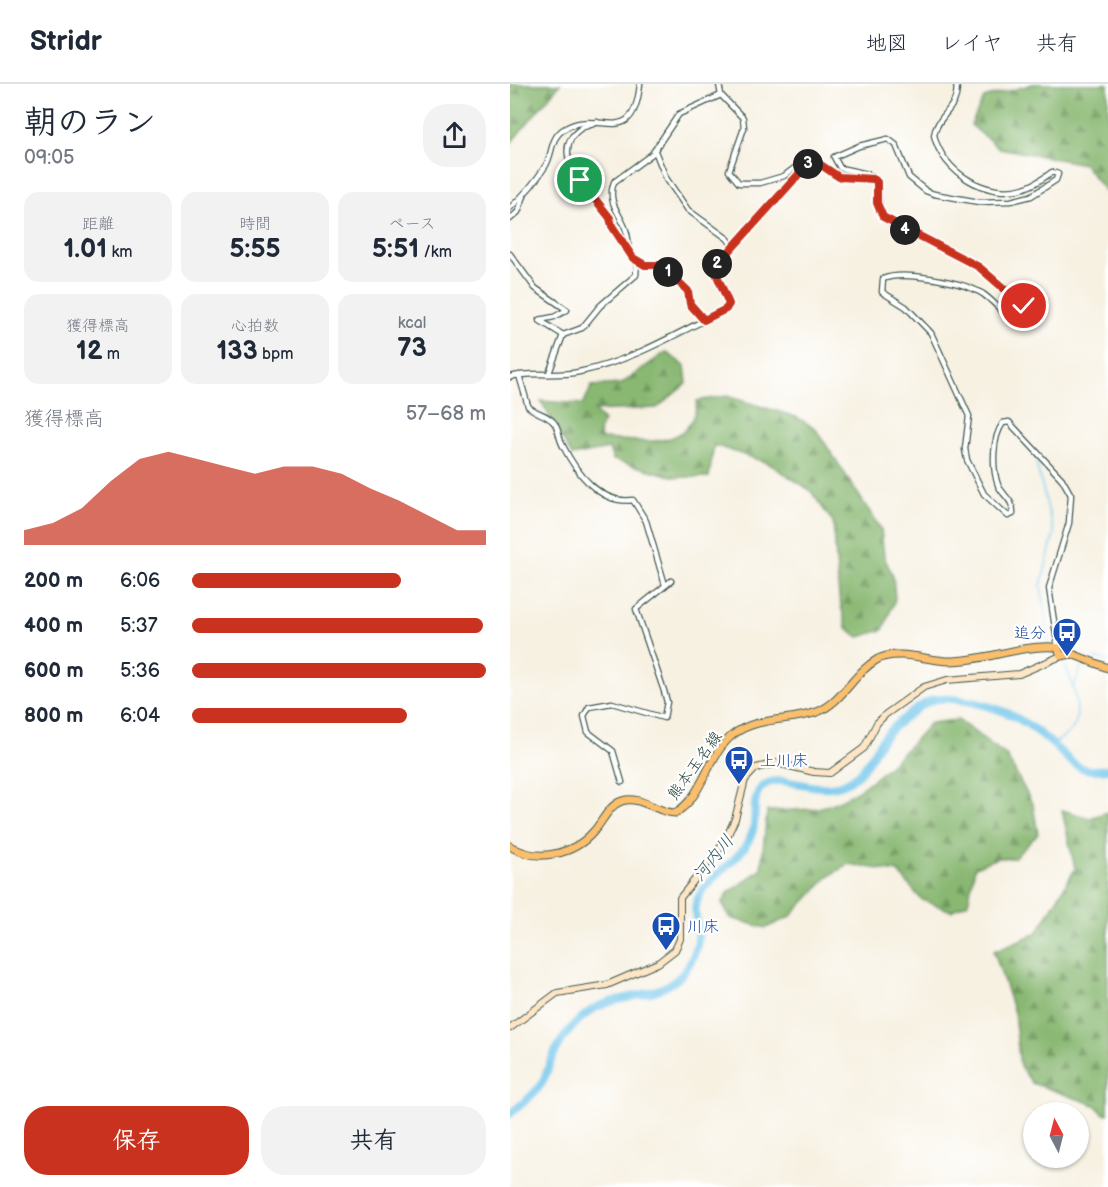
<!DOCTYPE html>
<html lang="ja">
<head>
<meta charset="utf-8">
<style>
	:root { --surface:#fff; --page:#f2f2f3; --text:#1f2937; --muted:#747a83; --line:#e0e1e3; --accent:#c8321e }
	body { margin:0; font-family:"Balsamiq Sans","Klee One",sans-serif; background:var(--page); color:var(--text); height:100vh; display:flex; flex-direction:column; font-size:22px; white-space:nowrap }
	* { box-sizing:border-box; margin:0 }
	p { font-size:20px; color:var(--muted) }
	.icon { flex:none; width:33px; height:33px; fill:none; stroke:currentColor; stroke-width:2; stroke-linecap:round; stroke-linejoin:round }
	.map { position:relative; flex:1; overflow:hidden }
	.side { display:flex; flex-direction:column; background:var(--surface); width:510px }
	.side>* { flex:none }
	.needle { width:39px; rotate:353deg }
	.controls { position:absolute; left:513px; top:1018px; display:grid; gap:12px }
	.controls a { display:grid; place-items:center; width:66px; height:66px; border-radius:50%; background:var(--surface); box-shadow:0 2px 4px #0004; font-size:30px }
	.pin { position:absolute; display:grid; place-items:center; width:51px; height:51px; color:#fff; margin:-26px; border:3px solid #fff; border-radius:50%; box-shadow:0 2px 6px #0007 }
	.km { position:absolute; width:30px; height:30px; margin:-15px; border-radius:50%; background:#222; color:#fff; font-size:16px; line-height:30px; text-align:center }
	.round { display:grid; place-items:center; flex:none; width:63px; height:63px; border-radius:24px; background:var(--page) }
	.overview { display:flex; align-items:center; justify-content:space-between; height:102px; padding:0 24px }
	h1 { font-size:33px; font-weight:700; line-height:45px }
	.figures { display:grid; grid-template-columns:repeat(3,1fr); gap:9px; height:102px; padding:6px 24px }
	.figures div { display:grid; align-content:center; border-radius:15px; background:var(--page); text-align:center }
	.figures b { font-size:26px; font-weight:700 }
	.figures small { font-size:16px; font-weight:400 }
	.figures p { font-size:16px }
	.chart { height:168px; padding:12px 24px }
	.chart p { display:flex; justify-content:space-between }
	.chart svg { width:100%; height:108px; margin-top:6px; fill:var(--accent); opacity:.7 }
	.cta { display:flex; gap:12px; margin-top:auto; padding:12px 24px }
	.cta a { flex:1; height:69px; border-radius:24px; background:var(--accent); color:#fff; font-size:24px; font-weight:700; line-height:69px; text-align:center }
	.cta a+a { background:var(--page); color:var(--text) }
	ul { padding:0 24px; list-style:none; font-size:20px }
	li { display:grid; grid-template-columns:96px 72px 1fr; align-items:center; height:45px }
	li i { height:15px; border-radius:8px; background:var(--accent) }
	header { display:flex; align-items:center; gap:36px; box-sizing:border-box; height:84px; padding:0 30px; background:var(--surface); border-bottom:2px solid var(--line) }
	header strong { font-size:28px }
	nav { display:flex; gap:33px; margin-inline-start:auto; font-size:21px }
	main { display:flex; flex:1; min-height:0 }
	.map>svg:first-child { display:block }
	.forest { fill:url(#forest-firs); stroke:#547a53; stroke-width:1.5 }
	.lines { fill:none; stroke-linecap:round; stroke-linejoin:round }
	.stream { stroke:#6dc4ea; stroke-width:1.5 }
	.river { stroke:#6dc4ea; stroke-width:8 }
	.minor-casing { stroke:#3f584e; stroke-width:7 }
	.secondary-casing { stroke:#3f584e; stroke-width:8 }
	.primary-casing { stroke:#3f584e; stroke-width:9 }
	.minor { stroke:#fff; stroke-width:4.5 }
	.secondary { stroke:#fde5c5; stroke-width:6 }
	.primary { stroke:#fabe6d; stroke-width:7 }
	.route-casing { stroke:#fff; stroke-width:12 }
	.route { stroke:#c8321e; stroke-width:8 }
	.labels { text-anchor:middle; stroke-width:4.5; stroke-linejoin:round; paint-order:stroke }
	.transit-label { font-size:16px; fill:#164399; stroke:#fff; text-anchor:start }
	.street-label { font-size:16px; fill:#1f3d34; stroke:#fff }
	.water-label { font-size:18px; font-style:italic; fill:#325f62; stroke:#fff }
</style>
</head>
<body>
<header>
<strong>Stridr</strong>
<nav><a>地図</a><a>レイヤ</a><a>共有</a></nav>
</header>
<main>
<section class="side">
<div class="overview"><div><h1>朝のラン</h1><p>09:05</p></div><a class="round"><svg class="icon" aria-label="share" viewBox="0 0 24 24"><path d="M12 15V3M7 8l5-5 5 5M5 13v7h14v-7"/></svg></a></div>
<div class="figures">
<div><p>距離</p><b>1.01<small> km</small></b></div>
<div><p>時間</p><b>5:55</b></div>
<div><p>ペース</p><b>5:51<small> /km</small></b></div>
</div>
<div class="figures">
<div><p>獲得標高</p><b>12<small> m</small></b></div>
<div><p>心拍数</p><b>133<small> bpm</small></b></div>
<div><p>kcal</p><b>73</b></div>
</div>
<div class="chart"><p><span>獲得標高</span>57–68 m</p>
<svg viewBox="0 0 160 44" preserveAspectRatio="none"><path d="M0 44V38L10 35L20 29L30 18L40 9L50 6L60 9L70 12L80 15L90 12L100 12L110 15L120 21L130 26L140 32L150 38L160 38V44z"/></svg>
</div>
<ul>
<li><b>200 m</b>6:06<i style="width:71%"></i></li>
<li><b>400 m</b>5:37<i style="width:99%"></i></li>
<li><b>600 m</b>5:36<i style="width:100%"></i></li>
<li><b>800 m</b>6:04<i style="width:73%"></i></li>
</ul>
<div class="cta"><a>保存</a><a>共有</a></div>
</section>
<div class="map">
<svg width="598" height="1103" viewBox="0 0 598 1103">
	<defs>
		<pattern id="forest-firs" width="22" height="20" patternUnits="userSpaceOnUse" patternTransform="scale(1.5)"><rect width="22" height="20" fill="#89b872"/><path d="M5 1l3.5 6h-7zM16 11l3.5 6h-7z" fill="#6f975e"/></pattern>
	</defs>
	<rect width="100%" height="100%" fill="#fff"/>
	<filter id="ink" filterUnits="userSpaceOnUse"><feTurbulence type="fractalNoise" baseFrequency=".0167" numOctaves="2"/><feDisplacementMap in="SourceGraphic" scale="12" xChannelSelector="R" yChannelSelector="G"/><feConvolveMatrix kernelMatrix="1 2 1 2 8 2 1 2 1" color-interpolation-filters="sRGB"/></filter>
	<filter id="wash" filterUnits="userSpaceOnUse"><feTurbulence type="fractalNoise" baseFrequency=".008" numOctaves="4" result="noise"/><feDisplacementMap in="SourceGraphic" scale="24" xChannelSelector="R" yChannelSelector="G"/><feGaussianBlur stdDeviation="1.35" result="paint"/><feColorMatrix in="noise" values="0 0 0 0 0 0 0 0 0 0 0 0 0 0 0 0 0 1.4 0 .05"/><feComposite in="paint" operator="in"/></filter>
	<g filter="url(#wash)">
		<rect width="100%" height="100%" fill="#f7f1e2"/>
		<g class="forest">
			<polygon points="0,0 50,0 0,60"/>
			<polygon points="523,0 598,0 598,111 574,80 489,64 461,41 474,14"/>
			<path d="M 156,268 L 175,282 L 177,299 L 147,324 L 84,327 L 94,337 L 89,347 L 91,355 C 130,356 183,369 187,317 L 217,312 L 286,333 L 305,344 L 371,445 L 374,473 L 383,492 L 385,515 L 373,546 L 349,553 L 336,543 L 329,513 L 323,438 L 300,406 L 258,379 L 204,361 L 199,393 L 165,393 L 103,376 L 99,365 L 62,372 L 31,317 L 73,320 L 82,302 L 111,300 Z"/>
			<path d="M 448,636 L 496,671 L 523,721 L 528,750 L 504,774 L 487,774 L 465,783 L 458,819 L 441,827 L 411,815 L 388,788 L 338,780 L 319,792 L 280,833 L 256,844 L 220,834 L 212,819 L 218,809 L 251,785 L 257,727 C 273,726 292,727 308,724 C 352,714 392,671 420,639 Z"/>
			<polygon points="552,726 580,734 598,728 598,1030 594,1030 585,1021 522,999 510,982 504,929 484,867 527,849 565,785"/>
		</g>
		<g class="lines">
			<g class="stream">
				<polyline points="526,378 544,449 531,502 539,560"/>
				<polyline points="539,565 544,573"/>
				<polyline points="584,574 598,577"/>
				<polyline points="563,604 573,578"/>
				<path d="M 543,660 C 550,655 560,650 564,642 C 572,628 561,585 549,575"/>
			</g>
			<path class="river" d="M 0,1030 C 10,1021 22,1013 30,1002 C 35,995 37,986 41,977 C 49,958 61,941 79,928 C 105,909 152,916 173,889 C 180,881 189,862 188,852 C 188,842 184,830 186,820 C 193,792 234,779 243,746 C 247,733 241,713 252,703 C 273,683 314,721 346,692 C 360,680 364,665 375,652 C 383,642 414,617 426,615 C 450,613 491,623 512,637 C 522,643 532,651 541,659 C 562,677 565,690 598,685"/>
		</g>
	</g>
	<g filter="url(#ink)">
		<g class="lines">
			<g class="minor-casing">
				<g id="minor">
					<polyline points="209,0 211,11 233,34 234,44 219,87 229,99 250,99 274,92 295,76 298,80 311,80 329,93 358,93"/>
					<path d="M 446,0 C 451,23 427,31 424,51 C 432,88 478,116 514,104 C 525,101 534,94 542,88 L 548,90 L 546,96 L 521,112 L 501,117 L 469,118 L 424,110 L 416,107 L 399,93 L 386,61 L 378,55 L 349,62 L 324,73 L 330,84 L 358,90 L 367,98 L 370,128 L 379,138 L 469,183 L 509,216 L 518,230 L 518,236 L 509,239 C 495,233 485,218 473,210 C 454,198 393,186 373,195 L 372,208 L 396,223 L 421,249 L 459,332 L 455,365 L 457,376 L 474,410 L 498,432 L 503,430 C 504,416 493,412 488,401 C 482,384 482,354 493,339 L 499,338 L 552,395 L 561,411 L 559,439 L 539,504 L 548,564"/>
					<path d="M 87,38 C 82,42 75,41 70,45 C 35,70 84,113 100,134 L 102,142 L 123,174 L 135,181 L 147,181 L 154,184 L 178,207 L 180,220 L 194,236"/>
					<polyline points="145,67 156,94 178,126 218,155 223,163"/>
					<path d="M 0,124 C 13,112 27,96 36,81 C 43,69 40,54 54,45 C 89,23 123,68 130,0"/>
					<polyline points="0,135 8,128 14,112"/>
					<path d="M 118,164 C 121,135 94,125 104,98 L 142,70 L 169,30 L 211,11"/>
					<polyline points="0,170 25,204 57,226 44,233 29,236 53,251"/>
					<polyline points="39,289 53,251 72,244 90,222 126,191 127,178"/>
					<path d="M 9,291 L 18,322 C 25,330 39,330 45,340 C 49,347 49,355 53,362 C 66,388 90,421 123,416 L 136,437 L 155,501"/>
					<path d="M 0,293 C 22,287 46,293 69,288 C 120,278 170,248 216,225 L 219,216 L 206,189 L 207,181 L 298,80"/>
					<polyline points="112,698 103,667 78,648 74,632 79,623 102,619 154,634 157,618 154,607 126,525 161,497"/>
				</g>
			</g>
			<g class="secondary-casing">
				<polyline id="secondary" points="0,944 47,909 97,901 148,879 165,866 170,855 170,814 214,759 225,735 235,696 246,684 267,679 304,688 320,689 354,664 367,639 376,630 414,603 437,596 509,590 551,572"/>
			</g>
			<g class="primary-casing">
				<path id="primary" d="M 0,762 C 26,779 64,771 84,747 C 93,737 99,721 112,717 C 131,711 147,729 165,729 C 194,713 197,670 224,650 C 248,632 280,638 307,628 C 333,618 344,588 368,575 C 389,565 418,577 440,577 C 475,577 509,561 544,563 L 548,564 L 551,572 L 562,570 L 598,584"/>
			</g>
			<use href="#minor" class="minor"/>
			<use href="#secondary" class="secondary"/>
			<use href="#primary" class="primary"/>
		</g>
	</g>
	<g class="lines" filter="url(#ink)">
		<g class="route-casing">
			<polyline id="route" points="70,96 100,134 102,142 123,174 135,181 147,181 154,184 178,207 180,220 194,236 216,225 219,220 206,189 207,181 298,80 311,81 329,93 364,95 367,98 367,119 373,133 469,183 514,222"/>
		</g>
		<use href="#route" class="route"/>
	</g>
	<defs>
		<g id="bus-pin" transform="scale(1.5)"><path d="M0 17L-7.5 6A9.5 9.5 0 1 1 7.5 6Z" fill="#1a4fb4" stroke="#fff"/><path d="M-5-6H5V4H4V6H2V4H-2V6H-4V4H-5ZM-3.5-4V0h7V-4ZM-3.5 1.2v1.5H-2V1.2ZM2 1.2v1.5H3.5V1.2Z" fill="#fff"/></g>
	</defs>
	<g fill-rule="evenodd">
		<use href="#bus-pin" x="557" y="548"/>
		<use href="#bus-pin" x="229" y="676"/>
		<use href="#bus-pin" x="156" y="842"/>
	</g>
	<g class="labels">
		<g class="transit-label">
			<text x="536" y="554" text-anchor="end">追分</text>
			<text x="250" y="682">上川床</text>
			<text x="177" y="848">川床</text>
		</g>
		<g class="street-label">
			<text transform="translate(184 681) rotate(-54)" y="6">熊本玉名線</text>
		</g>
		<g class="water-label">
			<text transform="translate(203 774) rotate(-51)" y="6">河内川</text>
		</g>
	</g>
</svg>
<div class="controls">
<a><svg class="needle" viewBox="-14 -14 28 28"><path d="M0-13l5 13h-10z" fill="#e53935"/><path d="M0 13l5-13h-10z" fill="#747a83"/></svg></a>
</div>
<div class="pin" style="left:70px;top:96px;background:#1e9e55"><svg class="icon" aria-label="arrive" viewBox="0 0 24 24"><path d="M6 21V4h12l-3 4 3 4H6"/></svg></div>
<div class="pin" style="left:514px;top:222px;background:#d93025"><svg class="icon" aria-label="check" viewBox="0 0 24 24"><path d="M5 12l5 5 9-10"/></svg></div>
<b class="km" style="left:158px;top:188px">1</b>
<b class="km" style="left:207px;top:180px">2</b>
<b class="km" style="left:298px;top:80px">3</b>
<b class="km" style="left:395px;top:146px">4</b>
</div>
</main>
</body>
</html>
